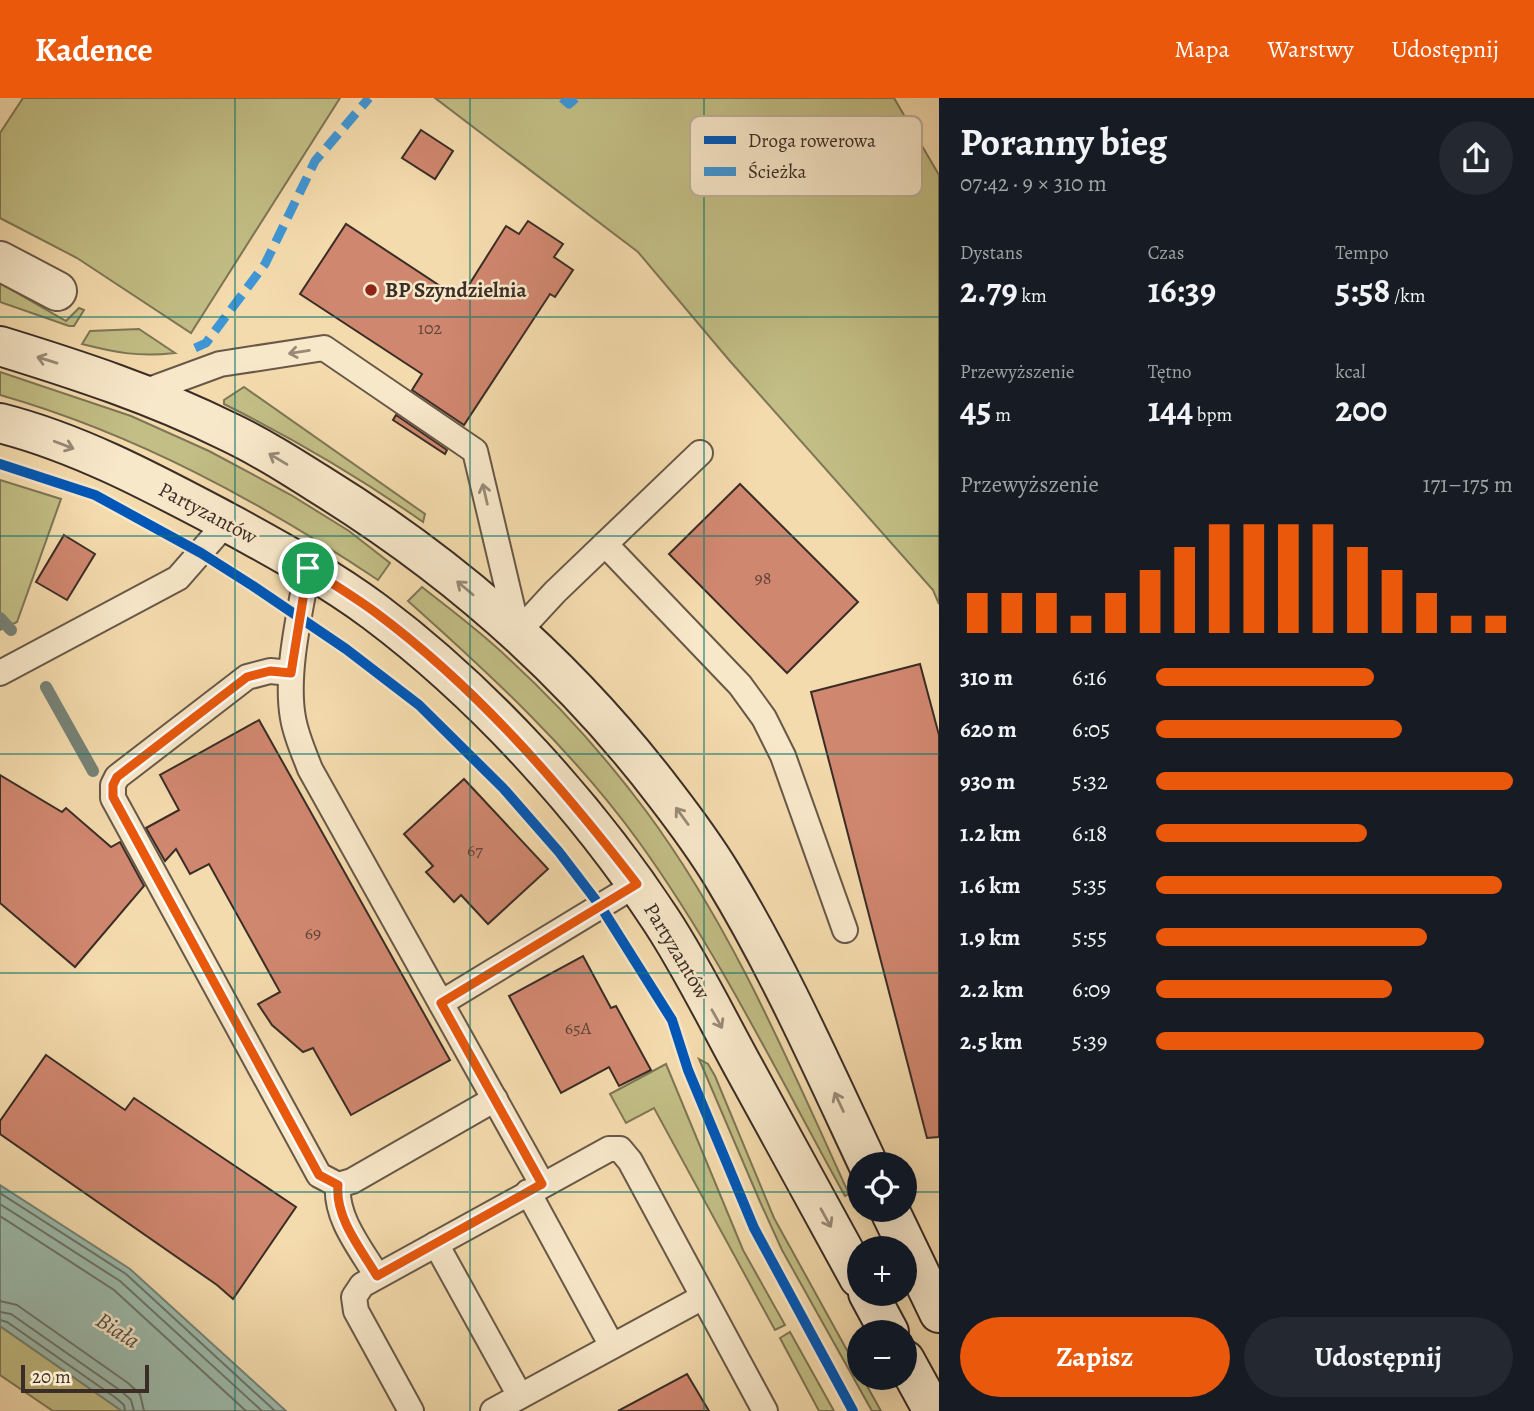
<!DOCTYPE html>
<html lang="pl">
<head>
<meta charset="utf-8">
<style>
	:root { --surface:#171b24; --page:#242831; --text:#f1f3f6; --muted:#9ea1a6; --accent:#ea580c }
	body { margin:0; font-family:Alegreya,serif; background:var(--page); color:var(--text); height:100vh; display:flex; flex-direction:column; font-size:26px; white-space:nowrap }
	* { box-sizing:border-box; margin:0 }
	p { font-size:23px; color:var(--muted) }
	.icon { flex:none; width:38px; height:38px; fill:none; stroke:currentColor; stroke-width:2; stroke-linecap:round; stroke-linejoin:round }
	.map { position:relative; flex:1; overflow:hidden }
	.sheet { display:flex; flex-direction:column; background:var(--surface); width:595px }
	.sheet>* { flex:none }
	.tools { position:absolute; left:847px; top:1054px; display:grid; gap:14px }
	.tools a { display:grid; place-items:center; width:70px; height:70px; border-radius:50%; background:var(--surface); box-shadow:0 7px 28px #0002; font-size:35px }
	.scale { position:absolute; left:21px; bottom:18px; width:128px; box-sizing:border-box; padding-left:7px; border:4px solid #3a2d26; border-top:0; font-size:19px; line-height:24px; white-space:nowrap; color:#3a2d26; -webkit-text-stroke:5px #f8e8ca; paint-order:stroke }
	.pin { position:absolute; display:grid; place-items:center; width:60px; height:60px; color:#fff; margin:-30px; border:4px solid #fff; border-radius:50%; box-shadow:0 2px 7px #0007 }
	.round { display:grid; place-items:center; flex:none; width:74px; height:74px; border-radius:37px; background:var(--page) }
	.overview { display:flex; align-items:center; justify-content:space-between; height:119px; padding:0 21px }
	h1 { font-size:38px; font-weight:700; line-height:52px }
	.stats { display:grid; grid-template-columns:repeat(3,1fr); gap:10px; height:119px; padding:7px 21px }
	.stats div { display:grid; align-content:center }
	.stats b { font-size:35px; font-weight:700 }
	.stats small { font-size:19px; font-weight:400 }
	.stats p { font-size:19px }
	.chart { height:196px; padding:14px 21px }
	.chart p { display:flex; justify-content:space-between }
	.chart svg { width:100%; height:126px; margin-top:7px; stroke:var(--accent); stroke-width:6 }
	.primary-button { display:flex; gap:14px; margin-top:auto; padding:14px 21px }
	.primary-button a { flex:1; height:80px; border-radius:42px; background:var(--accent); color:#fff; font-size:28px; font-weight:700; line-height:80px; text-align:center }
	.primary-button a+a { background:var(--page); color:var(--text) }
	ul { padding:0 21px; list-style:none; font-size:23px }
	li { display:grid; grid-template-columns:112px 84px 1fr; align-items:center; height:52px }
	li i { height:18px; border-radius:9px; background:var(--accent) }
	header { display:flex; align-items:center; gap:42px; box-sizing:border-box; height:98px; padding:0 35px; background:var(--accent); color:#fff }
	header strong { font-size:33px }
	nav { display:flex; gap:38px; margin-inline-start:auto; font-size:24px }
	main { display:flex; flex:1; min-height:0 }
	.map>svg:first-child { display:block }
	.green { fill:#c2be85; stroke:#7e7656; stroke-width:2 }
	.water { fill:#9cbbad; stroke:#758277; stroke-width:2 }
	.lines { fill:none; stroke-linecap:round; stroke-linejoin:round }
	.shore { stroke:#6b746a; stroke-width:2 }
	.stream { stroke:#758277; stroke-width:12 }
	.building { fill:#d0876f; stroke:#3a2d26; stroke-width:2 }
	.lane-casing { stroke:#685848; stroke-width:28 }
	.street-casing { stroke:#685848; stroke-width:42 }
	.secondary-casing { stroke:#3a2d26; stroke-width:42 }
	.lane { stroke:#f8e8ca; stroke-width:24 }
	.street { stroke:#f8e8ca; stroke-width:38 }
	.secondary { stroke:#f8e8ca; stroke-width:38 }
	.quiet { stroke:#3e96d6; stroke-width:9; stroke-dasharray:18 9; stroke-linecap:butt }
	.cycleway-casing { stroke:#f8e8ca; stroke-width:15 }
	.cycleway { stroke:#0057b8; stroke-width:10 }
	.oneway { stroke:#998a78 }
	.route-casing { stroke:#fff; stroke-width:14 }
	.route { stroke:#ea580c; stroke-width:9 }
	.grid { fill:none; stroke:#0f766e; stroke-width:2; stroke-opacity:0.55 }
	.poi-dot { fill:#8f2418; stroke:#f8e8ca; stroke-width:2.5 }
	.labels { text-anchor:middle; stroke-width:5; stroke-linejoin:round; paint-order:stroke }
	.number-label { font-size:18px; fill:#604438 }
	.poi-label { font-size:21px; font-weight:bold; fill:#3a2d26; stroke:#f8e8ca; text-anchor:start }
	.street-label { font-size:21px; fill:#3a2d26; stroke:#f8e8ca }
	.water-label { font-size:23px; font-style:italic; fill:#525048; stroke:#f8e8ca }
	.key { fill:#f8e8ca; stroke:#bfb099; stroke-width:2 }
	.key-label { font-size:19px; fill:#3a2d26 }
</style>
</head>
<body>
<header>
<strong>Kadence</strong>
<nav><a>Mapa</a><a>Warstwy</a><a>Udostępnij</a></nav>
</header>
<main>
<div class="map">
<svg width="939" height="1313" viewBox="0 0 939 1313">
	<rect width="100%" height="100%" fill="#f4dbad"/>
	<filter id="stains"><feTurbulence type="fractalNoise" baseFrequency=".00286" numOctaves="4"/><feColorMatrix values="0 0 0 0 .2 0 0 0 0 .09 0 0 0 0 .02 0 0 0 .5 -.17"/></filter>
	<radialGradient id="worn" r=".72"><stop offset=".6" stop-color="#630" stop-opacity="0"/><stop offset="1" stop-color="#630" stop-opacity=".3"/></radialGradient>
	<g class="green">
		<polygon points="23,0 340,0 191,235 77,160 0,120 0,35"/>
		<polygon points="435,0 894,0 939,77 939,506 933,492 729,262 638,154"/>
		<polygon points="0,185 66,223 79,210 84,212 74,228 69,228 0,204"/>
		<path d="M 139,231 L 175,255 C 139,259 117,255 82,246 L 90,233 Z"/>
		<path d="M 0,274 L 131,318 L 209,353 L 291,397 L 349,433 L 390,465 L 378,482 C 261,404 136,336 0,297 Z"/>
		<path d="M 244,289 L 425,416 L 423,424 C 359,379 294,341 224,306 L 224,302 Z"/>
		<polygon points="0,382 61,401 17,524 0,532"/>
		<path d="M 422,489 C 451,512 481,534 508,560 C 558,606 605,658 646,713 C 732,829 789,965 849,1096 L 845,1098 C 779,979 719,855 639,744 C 574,654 491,577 408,503 Z"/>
		<polygon points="699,961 708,966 715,978 774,1120 859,1274 859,1279 862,1279 881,1313 872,1313 782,1152 761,1106"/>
		<polygon points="666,966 743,1152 785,1227 775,1232 654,1010 626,1025 610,996"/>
		<polygon points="0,1228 112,1306 122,1313 53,1313 0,1277"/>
		<polygon points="790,1234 834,1313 819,1313 780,1240"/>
	</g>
	<polygon class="water" points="0,1087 130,1171 286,1313 122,1313 0,1228"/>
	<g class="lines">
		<g class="shore">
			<polyline points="0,1095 126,1176 275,1313"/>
			<polyline points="0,1106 120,1183 262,1313"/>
			<polyline points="0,1118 114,1192 246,1313"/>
			<polyline points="0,1203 17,1207 128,1285 140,1296 144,1313"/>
			<polyline points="0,1214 11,1216 121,1293 131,1302 134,1313"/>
			<polyline points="0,1222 7,1224 116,1300 124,1307 125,1313"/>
		</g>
		<g class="stream">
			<polyline points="0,520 11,532"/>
			<polyline points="46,589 93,673"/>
		</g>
	</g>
	<g class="building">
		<polygon points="421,32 453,53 435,81 402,60"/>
		<polygon points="528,123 563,146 554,159 573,172 555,199 550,196 464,327 412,292 422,276 300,196 346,126 460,201 506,128 519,136"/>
		<polygon points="396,317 447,352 445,356 393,322"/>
		<polygon points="740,386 858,504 787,575 669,456"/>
		<polygon points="64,437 95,456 67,502 36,484"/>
		<polygon points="920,566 939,637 939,1039 927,1040 811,594"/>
		<polygon points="259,622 450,962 351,1017 313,950 303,954 272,927 258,906 280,894 209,766 190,776 176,751 165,763 146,730 179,712 160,677"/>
		<polygon points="0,677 62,714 66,710 111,749 120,744 144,788 75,869 0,805"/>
		<polygon points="464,681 548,771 488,826 461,797 454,804 426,774 433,768 404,736"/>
		<polygon points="583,858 611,910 616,908 651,972 619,988 609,969 561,995 509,898"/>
		<polygon points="46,957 125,1012 134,1000 296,1109 233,1201 217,1187 0,1036 0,1023"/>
		<polygon points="687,1276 709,1313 618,1313"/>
	</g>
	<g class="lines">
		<g class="lane-casing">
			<g id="lane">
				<polyline points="141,295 220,266 324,250 475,353 518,534"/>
				<polyline points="605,446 740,587 764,620 783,658 845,832"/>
				<path d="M 308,469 C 300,514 285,576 293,620 C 296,638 304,655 310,671 L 542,1086"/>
				<polyline points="518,534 555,494 700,355"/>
				<polyline points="0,575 178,480 227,424"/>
				<polyline points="291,575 270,573 247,579 117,679 113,687 113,700 319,1077 338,1087 352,1083 495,1001"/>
				<polyline points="441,905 637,786"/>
				<path d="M 338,1087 C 335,1120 361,1151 377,1178"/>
				<polyline points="528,1094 612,1248"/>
				<polyline points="436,1146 520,1298"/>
				<polyline points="411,1313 356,1213 354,1199 362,1187 609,1051 620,1051 630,1063 765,1313"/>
				<polyline points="493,1313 703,1199"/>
			</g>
		</g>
		<g class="street-casing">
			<polyline id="street" points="0,163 57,193"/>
		</g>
		<g class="secondary-casing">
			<g id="secondary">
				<path d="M 0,248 C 78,272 154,297 227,333 C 259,348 289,367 319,386 C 452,468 570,571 665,696 C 685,722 705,749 722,777 C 778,869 822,968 868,1066"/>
				<path d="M 0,325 C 79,345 153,385 225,423 C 276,451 328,479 375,514 C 483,595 587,709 661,822 C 692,869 717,921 744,970 C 782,1040 821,1110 859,1180"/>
				<polyline points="889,1111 939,1215"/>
				<polyline points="868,1195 889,1234"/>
				<polyline points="905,1262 933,1313"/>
			</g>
		</g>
		<use href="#lane" class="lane"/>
		<use href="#street" class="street"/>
		<use href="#secondary" class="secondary"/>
		<g class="quiet">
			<polyline points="562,0 569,6 576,0"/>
			<polyline points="195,250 206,245 265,166 315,63 369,0"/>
		</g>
		<g class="cycleway-casing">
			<polyline id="cycleway" points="0,366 95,397 201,455 253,488 346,551 419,607 503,690 559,754 601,809 672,922 688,972 754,1130 853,1313"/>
		</g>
		<use href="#cycleway" class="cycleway"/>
	</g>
	<defs><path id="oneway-shaft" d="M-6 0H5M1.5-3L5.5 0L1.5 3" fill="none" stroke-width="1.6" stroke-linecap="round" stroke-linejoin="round" transform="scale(1.75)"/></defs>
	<g class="oneway">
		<use href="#oneway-shaft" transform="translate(299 254) rotate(171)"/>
		<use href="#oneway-shaft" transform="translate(47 262) rotate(-163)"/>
		<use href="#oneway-shaft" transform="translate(64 347) rotate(21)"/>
		<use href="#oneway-shaft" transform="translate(278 361) rotate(-149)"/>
		<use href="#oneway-shaft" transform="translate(485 396) rotate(-103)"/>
		<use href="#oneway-shaft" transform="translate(465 490) rotate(-140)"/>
		<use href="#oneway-shaft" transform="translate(682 718) rotate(-126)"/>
		<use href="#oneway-shaft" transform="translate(717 921) rotate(61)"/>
		<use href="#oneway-shaft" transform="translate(839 1004) rotate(-115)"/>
		<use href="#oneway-shaft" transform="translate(826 1120) rotate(61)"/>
	</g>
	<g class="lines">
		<g class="route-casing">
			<path id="route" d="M 308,470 C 330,484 353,498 375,514 C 476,589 560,686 637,786 L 441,905 L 542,1086 L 377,1178 C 361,1151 335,1120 338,1087 L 319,1077 L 113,699 L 113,687 L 117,679 L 247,579 L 270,573 L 291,575 Z"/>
		</g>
		<use href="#route" class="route"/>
	</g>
	<path class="grid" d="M 235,0 L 235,1313M 470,0 L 470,1313M 704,0 L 704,1313M 0,219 L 939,219M 0,438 L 939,438M 0,656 L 939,656M 0,875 L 939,875M 0,1094 L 859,1094M 905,1094 L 939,1094"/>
	<circle class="poi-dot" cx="371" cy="192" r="7"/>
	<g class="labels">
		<g class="number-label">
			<text x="430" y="236">102</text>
			<text x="763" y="486">98</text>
			<text x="475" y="758">67</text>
			<text x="313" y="841">69</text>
			<text x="578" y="936">65A</text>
		</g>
		<g class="poi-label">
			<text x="385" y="199">BP Szyndzielnia</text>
		</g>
		<g class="street-label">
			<text transform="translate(208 415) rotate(28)" y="7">Partyzantów</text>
			<text transform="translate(677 853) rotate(59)" y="7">Partyzantów</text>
		</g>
		<g class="water-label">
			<text transform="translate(118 1232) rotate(33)" y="8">Biała</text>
		</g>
	</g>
	<rect x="690" y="18" width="232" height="80" rx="10" class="key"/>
	<rect x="704" y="38" width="32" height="8" fill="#0057b8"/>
	<rect x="704" y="69" width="32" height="9" fill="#3e96d6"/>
	<g class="key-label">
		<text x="748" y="49">Droga rowerowa</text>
		<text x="748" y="80">Ścieżka</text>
	</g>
	<rect width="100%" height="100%" filter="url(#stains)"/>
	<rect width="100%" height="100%" fill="url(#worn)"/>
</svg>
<div class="tools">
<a><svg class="icon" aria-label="locate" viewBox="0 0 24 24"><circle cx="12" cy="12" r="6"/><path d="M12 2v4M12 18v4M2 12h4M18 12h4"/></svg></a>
<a>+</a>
<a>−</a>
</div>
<div class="scale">20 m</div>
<div class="pin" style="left:308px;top:470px;background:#1e9e55"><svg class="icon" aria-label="arrive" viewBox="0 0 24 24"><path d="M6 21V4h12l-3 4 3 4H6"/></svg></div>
</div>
<section class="sheet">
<div class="overview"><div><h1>Poranny bieg</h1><p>07:42 · 9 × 310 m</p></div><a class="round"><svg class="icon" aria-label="share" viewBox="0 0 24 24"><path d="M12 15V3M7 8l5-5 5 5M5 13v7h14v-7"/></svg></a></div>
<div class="stats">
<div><p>Dystans</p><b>2.79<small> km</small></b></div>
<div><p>Czas</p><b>16:39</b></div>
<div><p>Tempo</p><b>5:58<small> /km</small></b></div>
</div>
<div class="stats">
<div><p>Przewyższenie</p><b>45<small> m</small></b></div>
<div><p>Tętno</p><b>144<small> bpm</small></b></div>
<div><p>kcal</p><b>200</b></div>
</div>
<div class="chart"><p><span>Przewyższenie</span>171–175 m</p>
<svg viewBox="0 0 160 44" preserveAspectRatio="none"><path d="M5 44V30M15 44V30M25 44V30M35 44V38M45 44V30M55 44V22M65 44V14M75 44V6M85 44V6M95 44V6M105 44V6M115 44V14M125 44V22M135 44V30M145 44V38M155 44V38"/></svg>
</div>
<ul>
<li><b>310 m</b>6:16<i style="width:61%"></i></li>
<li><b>620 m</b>6:05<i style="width:69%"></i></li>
<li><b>930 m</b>5:32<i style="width:100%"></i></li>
<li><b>1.2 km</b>6:18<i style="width:59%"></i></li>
<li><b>1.6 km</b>5:35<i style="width:97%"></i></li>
<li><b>1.9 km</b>5:55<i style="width:76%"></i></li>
<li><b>2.2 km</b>6:09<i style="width:66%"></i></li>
<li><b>2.5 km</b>5:39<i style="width:92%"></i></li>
</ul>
<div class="primary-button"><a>Zapisz</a><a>Udostępnij</a></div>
</section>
</main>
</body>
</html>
